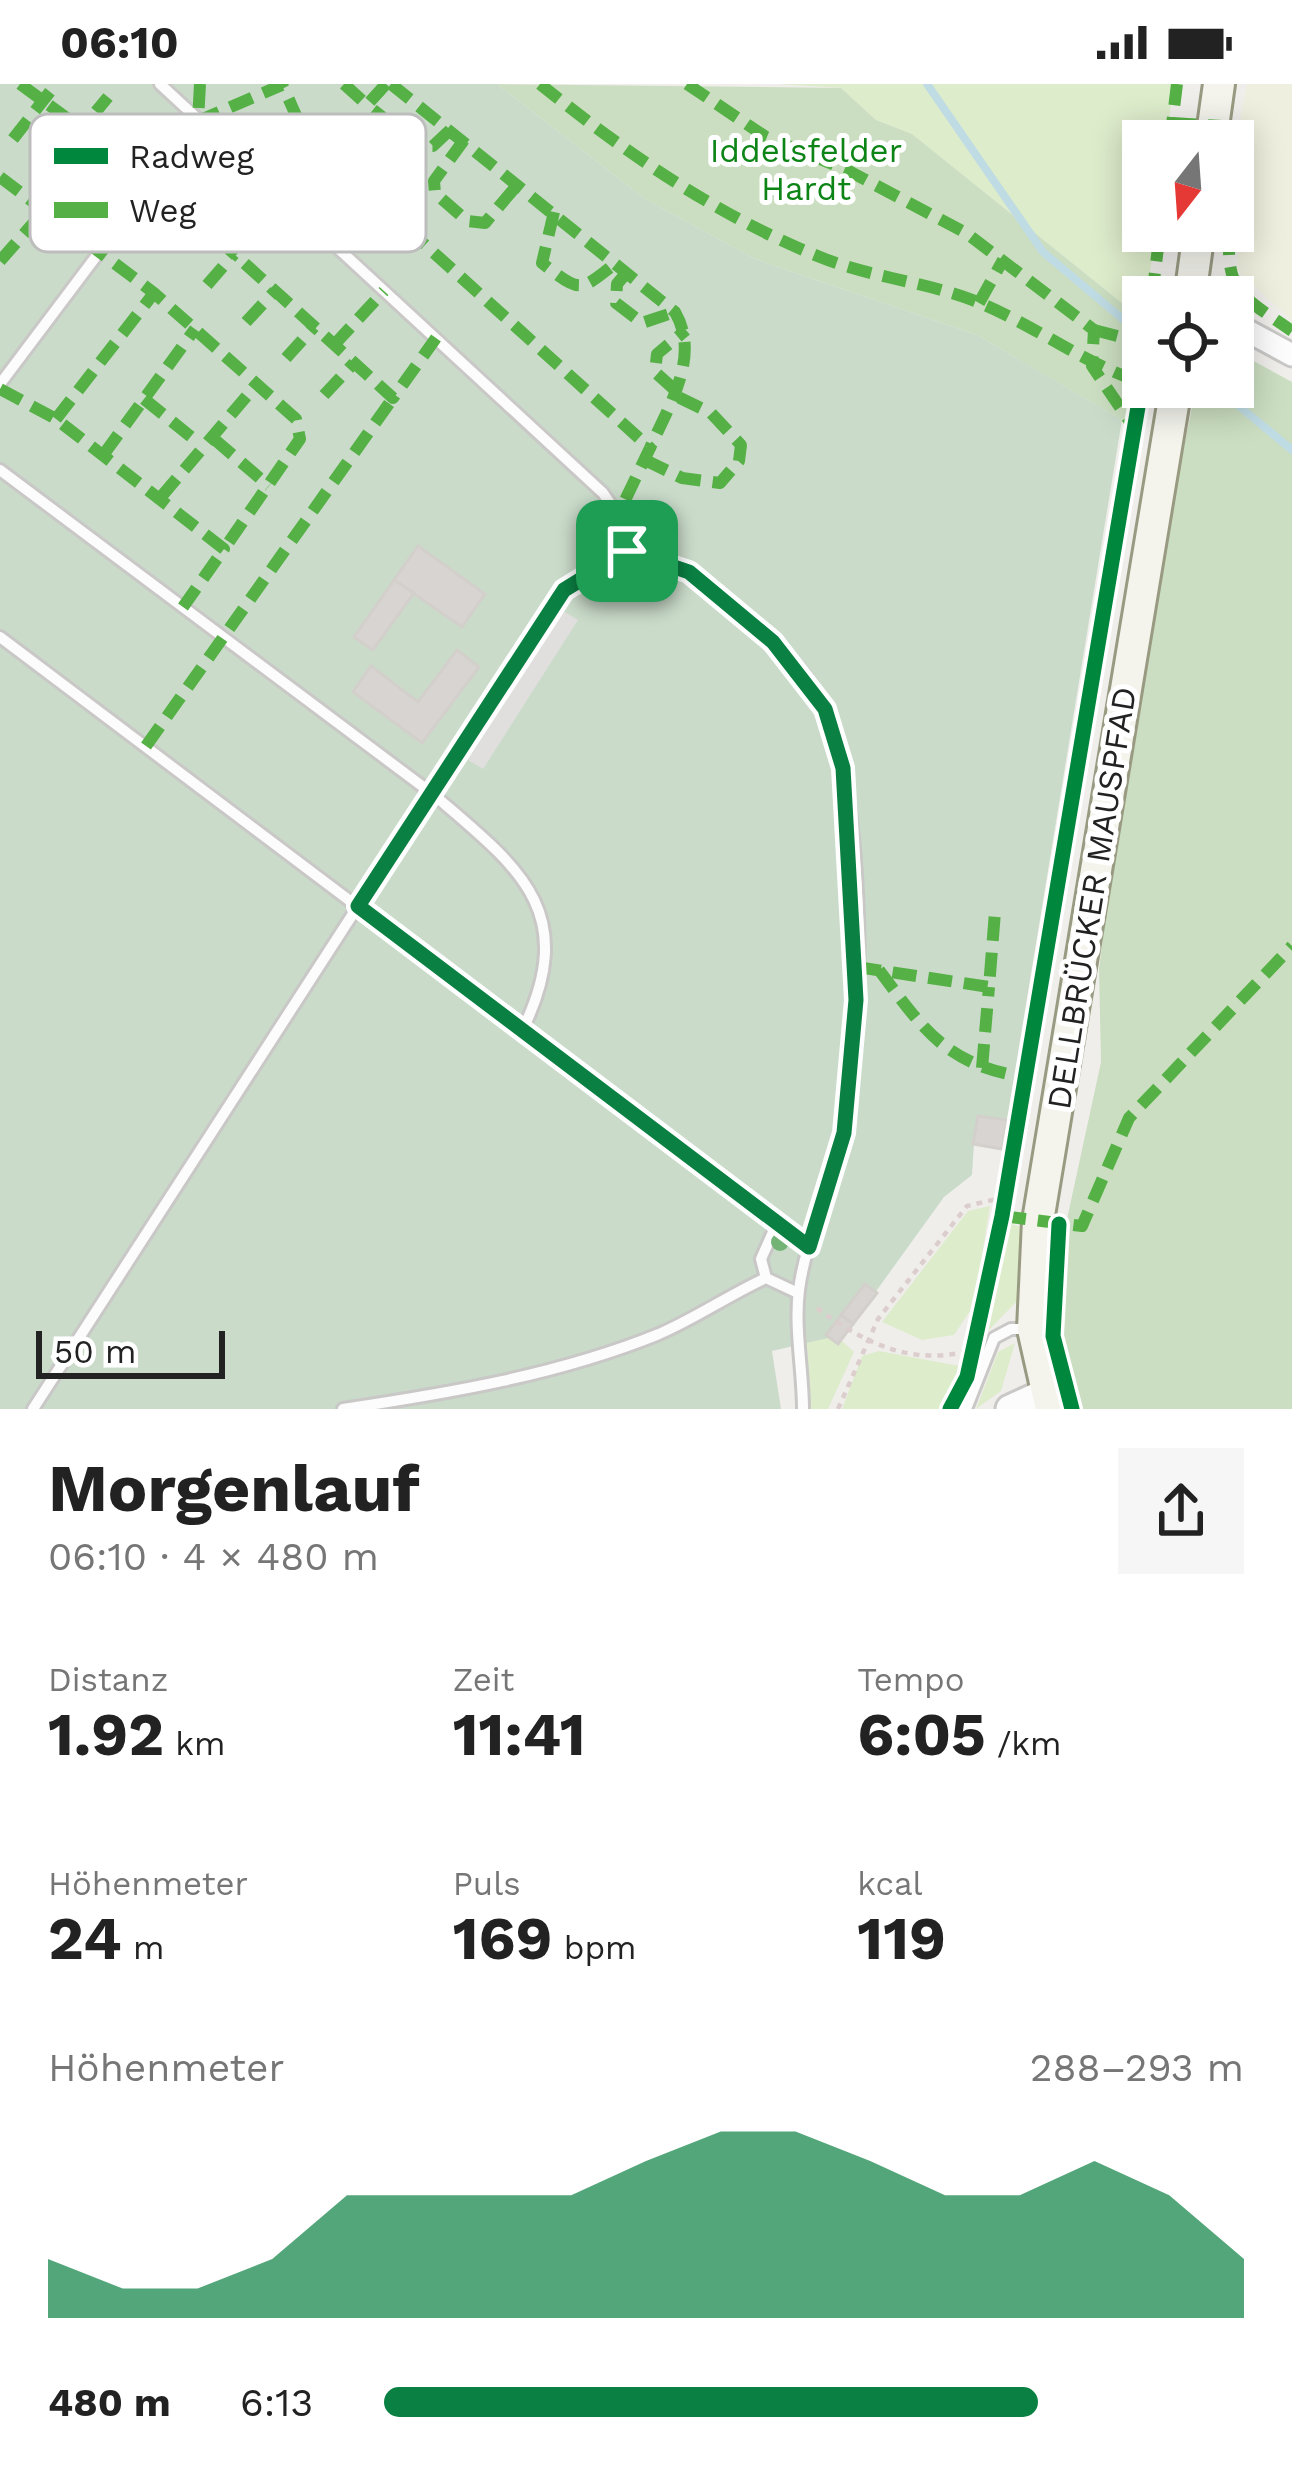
<!DOCTYPE html>
<html lang="de">
<head>
<meta charset="utf-8">
<style>
	:root { --surface:#fff; --page:#f6f6f6; --text:#222; --muted:#767676; --accent:#0b8043 }
	body { margin:0; font-family:"Work Sans",sans-serif; background:var(--page); color:var(--text); height:100vh; display:flex; flex-direction:column; font-size:45px; white-space:nowrap }
	* { box-sizing:border-box; margin:0 }
	p { font-size:39px; color:var(--muted) }
	.icon { flex:none; width:66px; height:66px; fill:none; stroke:currentColor; stroke-width:2; stroke-linecap:round; stroke-linejoin:round }
	.map { position:relative; height:1325px; overflow:hidden }
	.sheet { display:flex; flex-direction:column; background:var(--surface); flex:1 }
	.sheet>* { flex:none }
	.needle { width:78px; rotate:197deg }
	.tools { position:absolute; left:1122px; top:36px; display:grid; gap:24px }
	.tools a { display:grid; place-items:center; width:132px; height:132px; border-radius:0px; background:var(--surface); box-shadow:0 6px 30px #0003; font-size:60px }
	.scale { position:absolute; left:36px; bottom:30px; width:189px; box-sizing:border-box; padding-left:12px; border:6px solid #222; border-top:0; font-size:33px; line-height:42px; white-space:nowrap; color:#222; -webkit-text-stroke:9px #fff; paint-order:stroke }
	.pin { position:absolute; display:grid; place-items:center; width:102px; height:102px; color:#fff; margin:-51px; border-radius:24px; box-shadow:0 6px 18px #0006 }
	.round { display:grid; place-items:center; flex:none; width:126px; height:126px; border-radius:0px; background:var(--page) }
	.headline { display:flex; align-items:center; justify-content:space-between; height:204px; padding:0 48px }
	h1 { font-size:66px; font-weight:700; line-height:90px }
	.figures { display:grid; grid-template-columns:repeat(3,1fr); gap:18px; height:204px; padding:12px 48px }
	.figures div { display:grid; align-content:center }
	.figures b { font-size:60px; font-weight:700 }
	.figures small { font-size:33px; font-weight:400 }
	.figures p { font-size:33px }
	.chart { height:336px; padding:24px 48px }
	.chart p { display:flex; justify-content:space-between }
	.chart svg { width:100%; height:216px; margin-top:12px; fill:var(--accent); opacity:.7 }
	ul { padding:0 48px; list-style:none; font-size:39px }
	li { display:grid; grid-template-columns:192px 144px 1fr; align-items:center; height:90px }
	li i { height:30px; border-radius:15px; background:var(--accent) }
	.status { display:flex; justify-content:space-between; align-items:center; height:84px; padding:0 60px; background:var(--surface); direction:ltr }
	.status svg { height:33px; fill:currentColor }
	.map>svg:first-child { display:block }
	.farmland { fill:#efefdf }
	.grass { fill:#ddeccb }
	.forest { fill:#cbdec1 }
	.cemetery { fill:#cadbca }
	.parking { fill:#e0dfde }
	.lines { fill:none; stroke-linecap:round; stroke-linejoin:round }
	.stream { stroke:#bfdbe3; stroke-width:8 }
	.building { fill:#d7d4d2; stroke:#d3d0cc; stroke-width:3 }
	.service-casing { stroke:#c9c8c7; stroke-width:16 }
	.minor-casing { stroke:#c9c8c7; stroke-width:27 }
	.tertiary-casing { stroke:#c9c8c7; stroke-width:33 }
	.secondary-casing { stroke:#999a82; stroke-width:36 }
	.path { stroke:#dccecd; stroke-width:4.5; stroke-dasharray:6 6; stroke-linecap:butt }
	.service { stroke:#fdfcfc; stroke-width:10 }
	.minor { stroke:#fdfcfc; stroke-width:21 }
	.tertiary { stroke:#fdfcfc; stroke-width:27 }
	.secondary { stroke:#f4f4ed; stroke-width:30 }
	.quiet { stroke:#55b145; stroke-width:12; stroke-dasharray:24 12; stroke-linecap:butt }
	.cycleway-casing { stroke:#fff; stroke-width:22 }
	.cycleway { stroke:#00873e; stroke-width:15 }
	.tree { fill:#73b476 }
	.route-casing { stroke:#fff; stroke-width:24 }
	.route { stroke:#0b8043; stroke-width:15 }
	.labels { text-anchor:middle; stroke-width:10; stroke-linejoin:round; paint-order:stroke }
	.park-label { font-size:33px; fill:#0c8416; stroke:#fff }
	.street-label { font-size:33px; fill:#222; stroke:#fff }
	.key { fill:#fff; stroke:#bdbdbd; stroke-width:3 }
	.key-label { font-size:33px; fill:#222 }
</style>
</head>
<body>
<div class="status"><b>06:10</b><svg viewBox="0 0 49 12"><path d="M0 12V9h3v3zM5 12V6h3v6zM10 12V3h3v9zM15 12V0h3v12zM26 1h20v11H26zM47 4h2v5h-2z"/></svg></div>
<div class="map">
<svg width="1292" height="1325" viewBox="0 0 1292 1325">
	<rect width="100%" height="100%" fill="#f0eeeb"/>
	<polygon class="farmland" points="1247,0 1292,0 1292,237 1237,186 1240,37"/>
	<g class="grass">
		<polygon points="777,0 1173,0 1167,57 1143,57 1143,147 1156,147 1143,236 912,50 876,36 841,4"/>
		<polygon points="990,1122 974,1221 954,1251 922,1256 882,1238 968,1127"/>
		<polygon points="1007,1139 1022,1143 1017,1217 987,1248"/>
		<polygon points="826,1242 854,1268 828,1325 811,1325 806,1248"/>
		<polygon points="1015,1259 1001,1307 976,1325 998,1268"/>
		<polygon points="879,1267 965,1283 943,1325 842,1325 862,1272"/>
	</g>
	<g class="forest">
		<polygon points="497,0 841,4 876,36 912,50 1143,236 1132,342 977,251 755,175 645,115"/>
		<polygon points="1237,268 1292,298 1292,1325 1076,1325 1058,1253 1064,1149 1101,978 1099,885 1133,618 1196,303 1233,303"/>
	</g>
	<polygon class="cemetery" points="0,0 497,0 645,115 755,175 977,251 1122,336 1007,1036 974,1059 972,1091 944,1113 838,1260 828,1254 772,1267 781,1325 0,1325"/>
	<polygon class="parking" points="563,527 578,536 483,685 468,676"/>
	<g class="lines">
		<g class="stream">
			<polyline points="927,0 1043,168 1125,237"/>
			<polyline points="1216,303 1292,366"/>
		</g>
	</g>
	<g class="building">
		<polygon points="418,462 485,510 462,543 394,496"/>
		<polygon points="394,496 414,509 373,566 354,553"/>
		<polygon points="457,566 479,583 422,659 353,608 371,582 418,618"/>
		<polygon points="978,1032 1007,1036 1002,1065 973,1060"/>
		<polygon points="865,1200 877,1209 853,1240 841,1231"/>
		<polygon points="841,1231 853,1240 838,1260 826,1251"/>
	</g>
	<g class="lines">
		<g class="service-casing">
			<g id="service">
				<polyline points="160,0 603,409 618,431 627,467"/>
				<polyline points="0,300 198,37"/>
				<path d="M 0,386 L 434,711 C 518,783 580,827 523,945"/>
				<polyline points="0,553 809,1163"/>
				<polyline points="766,1194 761,1175 777,1139"/>
				<path d="M 33,1325 L 548,528 L 586,488 L 627,467 C 694,479 802,565 827,630 C 866,733 865,939 845,1048 C 834,1102 806,1151 799,1206 C 794,1243 803,1287 803,1325"/>
				<path d="M 343,1325 C 449,1309 558,1291 659,1250 C 696,1234 729,1211 766,1194 L 798,1209"/>
				<polyline points="966,1325 994,1254 1011,1245 1029,1245"/>
			</g>
		</g>
		<g class="minor-casing">
			<polyline id="minor" points="1233,239 1292,271"/>
		</g>
		<g class="tertiary-casing">
			<polyline id="tertiary" points="1010,1325 1045,1309"/>
		</g>
		<g class="secondary-casing">
			<g id="secondary">
				<polyline points="1211,57 1219,0"/>
				<polyline points="1190,213 1199,147"/>
				<polyline points="1051,1325 1033,1245 1038,1137 1176,303"/>
			</g>
		</g>
		<g class="path">
			<path d="M 817,1224 C 864,1259 912,1283 972,1266"/>
			<polyline points="838,1325 878,1235 967,1122 1005,1113"/>
		</g>
		<use href="#service" class="service"/>
		<use href="#minor" class="minor"/>
		<use href="#tertiary" class="tertiary"/>
		<use href="#secondary" class="secondary"/>
		<g class="quiet">
			<polyline points="20,0 155,98 393,314 436,254"/>
			<path d="M 200,0 L 198,37 L 282,1 C 291,18 297,38 308,52 C 339,95 377,84 402,140 L 650,364 L 618,431"/>
			<polyline points="344,0 367,21"/>
			<polyline points="386,0 367,21 419,62 433,62 450,46"/>
			<path d="M 391,0 L 675,228 C 701,273 669,321 650,364"/>
			<path d="M 540,0 C 627,70 716,131 820,173 C 874,195 934,198 987,222 C 1041,246 1086,280 1143,299"/>
			<polyline points="687,0 766,53 847,86 966,149 1094,246 1092,282 1134,344"/>
			<polyline points="1172,39 1239,43 1233,118"/>
			<polyline points="13,55 56,0"/>
			<polyline points="464,56 434,97 435,109 467,137 485,139 518,100"/>
			<polyline points="1170,57 1177,0"/>
			<polyline points="50,83 108,13"/>
			<polyline points="0,93 154,209 296,335 300,355 224,465"/>
			<polyline points="87,111 119,72"/>
			<path d="M 554,128 L 542,179 C 581,209 578,209 617,178"/>
			<path d="M 1230,147 C 1224,209 1245,214 1292,247"/>
			<polyline points="166,161 191,131"/>
			<polyline points="0,177 44,127"/>
			<polyline points="628,187 617,200 616,219 642,239 675,228"/>
			<polyline points="207,201 234,170"/>
			<polyline points="1152,213 1160,147"/>
			<polyline points="979,219 1003,176"/>
			<polyline points="246,238 275,207"/>
			<polyline points="1094,246 1129,255 1143,267"/>
			<polyline points="334,261 384,207"/>
			<polyline points="286,274 314,243"/>
			<polyline points="1166,303 1175,305"/>
			<polyline points="0,305 56,335 224,465 183,523"/>
			<polyline points="675,306 655,288 657,270 686,246"/>
			<polyline points="324,311 354,279"/>
			<polyline points="144,315 200,360"/>
			<polyline points="56,335 154,209"/>
			<polyline points="214,355 269,402"/>
			<polyline points="104,370 195,245"/>
			<polyline points="645,376 682,394 720,399 739,377 741,361 711,329 674,311"/>
			<polyline points="161,413 257,300"/>
			<polyline points="146,662 393,314"/>
			<polyline points="857,883 989,903 995,828"/>
			<path d="M 879,886 C 924,946 945,980 1024,993"/>
			<polyline points="982,984 989,903"/>
			<polyline points="1002,1132 1082,1142 1129,1034 1292,862"/>
		</g>
		<g class="cycleway-casing">
			<g id="cycleway">
				<polyline points="1059,1140 1053,1252 1072,1325"/>
				<polyline points="950,1325 967,1293 1002,1132 1143,293"/>
			</g>
		</g>
		<use href="#cycleway" class="cycleway"/>
	</g>
	<circle class="tree" cx="780" cy="1158" r="9"/>
	<g class="lines">
		<g class="route-casing">
			<polygon id="route" points="627,467 689,488 773,558 825,625 843,684 856,916 844,1049 809,1163 358,822 564,506"/>
		</g>
		<use href="#route" class="route"/>
	</g>
	<g class="labels">
		<g class="park-label">
			<text x="806" y="78">Iddelsfelder<tspan x="806" dy="38">Hardt</tspan></text>
		</g>
		<g class="street-label">
			<text transform="translate(1091 814) rotate(-81)" y="12">DELLBRÜCKER MAUSPFAD</text>
		</g>
	</g>
	<rect x="30" y="30" width="396" height="138" rx="18" class="key"/>
	<rect x="54" y="64" width="54" height="16" fill="#00873e"/>
	<rect x="54" y="118" width="54" height="16" fill="#55b145"/>
	<g class="key-label">
		<text x="129" y="84">Radweg</text>
		<text x="129" y="138">Weg</text>
	</g>
</svg>
<div class="tools">
<a><svg class="needle" viewBox="-14 -14 28 28"><path d="M0-13l5 13h-10z" fill="#e53935"/><path d="M0 13l5-13h-10z" fill="#767676"/></svg></a>
<a><svg class="icon" aria-label="locate" viewBox="0 0 24 24"><circle cx="12" cy="12" r="6"/><path d="M12 2v4M12 18v4M2 12h4M18 12h4"/></svg></a>
</div>
<div class="scale">50 m</div>
<div class="pin" style="left:627px;top:467px;background:#1e9e55"><svg class="icon" aria-label="arrive" viewBox="0 0 24 24"><path d="M6 21V4h12l-3 4 3 4H6"/></svg></div>
</div>
<section class="sheet">
<div class="headline"><div><h1>Morgenlauf</h1><p>06:10 · 4 × 480 m</p></div><a class="round"><svg class="icon" aria-label="share" viewBox="0 0 24 24"><path d="M12 15V3M7 8l5-5 5 5M5 13v7h14v-7"/></svg></a></div>
<div class="figures">
<div><p>Distanz</p><b>1.92<small> km</small></b></div>
<div><p>Zeit</p><b>11:41</b></div>
<div><p>Tempo</p><b>6:05<small> /km</small></b></div>
</div>
<div class="figures">
<div><p>Höhenmeter</p><b>24<small> m</small></b></div>
<div><p>Puls</p><b>169<small> bpm</small></b></div>
<div><p>kcal</p><b>119</b></div>
</div>
<div class="chart"><p><span>Höhenmeter</span>288–293 m</p>
<svg viewBox="0 0 160 44" preserveAspectRatio="none"><path d="M0 44V32L10 38L20 38L30 32L40 19L50 19L60 19L70 19L80 12L90 6L100 6L110 12L120 19L130 19L140 12L150 19L160 32V44z"/></svg>
</div>
<ul>
<li><b>480 m</b>6:13<i style="width:76%"></i></li>
</ul>
</section>
</body>
</html>
